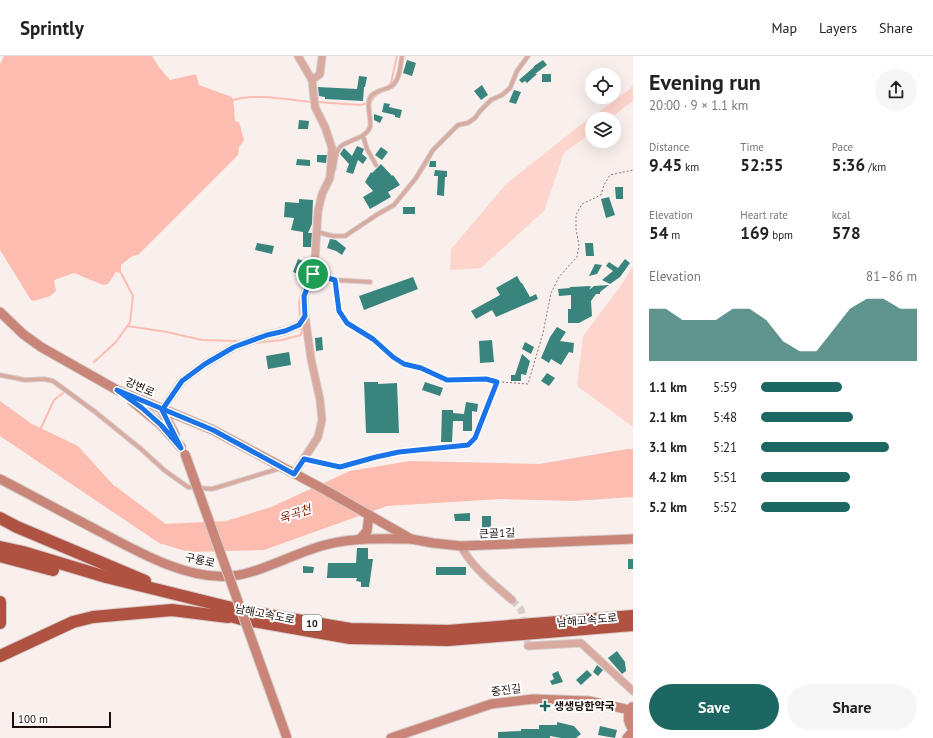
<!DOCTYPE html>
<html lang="en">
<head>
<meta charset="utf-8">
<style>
	:root { --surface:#fff; --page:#f6f6f6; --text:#222; --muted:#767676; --line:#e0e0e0; --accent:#1c6761 }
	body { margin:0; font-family:"PT Sans","Noto Sans KR",sans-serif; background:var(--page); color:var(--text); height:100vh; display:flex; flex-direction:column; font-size:15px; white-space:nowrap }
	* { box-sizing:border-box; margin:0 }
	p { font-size:13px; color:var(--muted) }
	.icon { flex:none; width:22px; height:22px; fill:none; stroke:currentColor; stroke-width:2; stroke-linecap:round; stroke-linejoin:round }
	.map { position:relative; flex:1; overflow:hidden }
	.side { display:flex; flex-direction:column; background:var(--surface); width:300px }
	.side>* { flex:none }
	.buttons { position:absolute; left:585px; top:12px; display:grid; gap:8px }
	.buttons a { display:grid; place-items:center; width:36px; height:36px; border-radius:50%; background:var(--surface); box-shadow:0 4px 16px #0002; font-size:20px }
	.scale { position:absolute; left:12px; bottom:10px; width:99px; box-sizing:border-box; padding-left:4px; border:2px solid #1c0e0b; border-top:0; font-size:11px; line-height:14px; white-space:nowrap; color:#1c0e0b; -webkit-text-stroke:3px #fff; paint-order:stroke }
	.pin { position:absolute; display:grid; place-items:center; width:34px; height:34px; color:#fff; margin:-17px; border:2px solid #fff; border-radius:50%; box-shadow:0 1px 4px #0007 }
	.round { display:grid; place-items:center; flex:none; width:42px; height:42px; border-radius:21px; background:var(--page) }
	.headline { display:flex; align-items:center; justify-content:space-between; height:68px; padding:0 16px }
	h1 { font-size:22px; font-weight:700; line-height:30px }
	.metrics { display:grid; grid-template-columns:repeat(3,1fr); gap:6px; height:68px; padding:4px 16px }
	.metrics div { display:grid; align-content:center }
	.metrics b { font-size:17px; font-weight:700 }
	.metrics small { font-size:11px; font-weight:400 }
	.metrics p { font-size:11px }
	.chart { height:112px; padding:8px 16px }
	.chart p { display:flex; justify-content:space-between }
	.chart svg { width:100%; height:72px; margin-top:4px; fill:var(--accent); opacity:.7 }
	.button { display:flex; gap:8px; margin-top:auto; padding:8px 16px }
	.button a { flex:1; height:46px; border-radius:24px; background:var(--accent); color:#fff; font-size:16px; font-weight:700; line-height:46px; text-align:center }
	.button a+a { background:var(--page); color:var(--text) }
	ul { padding:0 16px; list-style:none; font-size:13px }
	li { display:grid; grid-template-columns:64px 48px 1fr; align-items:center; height:30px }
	li i { height:10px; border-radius:5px; background:var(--accent) }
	header { display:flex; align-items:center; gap:24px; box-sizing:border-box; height:56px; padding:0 20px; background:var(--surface); border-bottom:1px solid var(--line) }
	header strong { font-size:19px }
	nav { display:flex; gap:22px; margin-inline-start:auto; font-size:14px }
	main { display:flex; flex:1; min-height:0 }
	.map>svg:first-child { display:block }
	.green { fill:#fdd5cc }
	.water { fill:#fcbdb0 }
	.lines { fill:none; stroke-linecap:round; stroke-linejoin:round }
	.stream { stroke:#fcbdb0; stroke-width:2 }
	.building { fill:#39857e }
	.street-tunnel { stroke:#d8cecc; stroke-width:7; stroke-dasharray:7 3.5; stroke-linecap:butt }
	.lane-casing { stroke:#d6ccca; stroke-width:5.5 }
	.street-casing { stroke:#d6ccca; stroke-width:9 }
	.secondary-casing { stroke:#d6ccca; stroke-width:11 }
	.highway-casing { stroke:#d6ccca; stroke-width:14 }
	.path { stroke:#857977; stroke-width:1; stroke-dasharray:2 2; stroke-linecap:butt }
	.lane { stroke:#d8aaa0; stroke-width:3.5 }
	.street { stroke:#d8aaa0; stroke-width:7 }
	.secondary { stroke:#c98678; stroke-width:9 }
	.highway { stroke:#b05241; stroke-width:12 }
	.secondary-bridge-casing { stroke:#d6ccca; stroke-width:11; stroke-linecap:butt }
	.secondary-bridge { stroke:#c98678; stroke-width:9 }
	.route-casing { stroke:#fff; stroke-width:8 }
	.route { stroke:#1a73e8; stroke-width:5 }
	.poi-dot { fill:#1c6761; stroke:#fff; stroke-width:1.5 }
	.labels { text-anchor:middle; stroke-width:4; stroke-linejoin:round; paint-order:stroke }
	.shield { fill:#fff; stroke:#605654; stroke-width:1 }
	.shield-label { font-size:10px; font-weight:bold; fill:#1c0e0b }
	.street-label { font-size:11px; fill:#1c0e0b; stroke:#fff }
	.poi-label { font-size:11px; font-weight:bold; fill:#1c0e0b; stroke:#fff; text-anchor:start }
	.water-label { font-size:12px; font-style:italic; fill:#8d1600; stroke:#fff }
</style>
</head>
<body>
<header>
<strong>Sprintly</strong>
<nav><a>Map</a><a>Layers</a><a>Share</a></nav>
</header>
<main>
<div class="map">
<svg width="633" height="682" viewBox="0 0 633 682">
	<rect width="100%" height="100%" fill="#f9f0ee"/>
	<g class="green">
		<polygon points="633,29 633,45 609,63 592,63 592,76 564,97 544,155 481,212 450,214 451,193 505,129 574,74 629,34"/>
		<polygon points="633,210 633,371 577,330 583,280 622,228"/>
	</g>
	<g class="water">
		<path d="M 4,0 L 152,0 L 159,11 L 170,24 L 196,18 L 199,29 L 232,41 C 235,50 234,56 235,65 L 239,66 L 244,84 L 239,91 L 238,99 L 139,198 L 131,201 L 121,209 L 121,217 L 116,216 L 108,228 L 103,229 L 74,217 L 54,224 L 56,235 L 50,240 L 34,245 L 31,244 L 0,194 L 0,8 Z"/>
		<polygon points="0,345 32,368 78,390 116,432 164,468 226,465 271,451 350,415 410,405 539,408 627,393 633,393 633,441 574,445 501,443 387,450 264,494 189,496 159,487 0,380"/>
	</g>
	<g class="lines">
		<g class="stream">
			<polyline points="386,32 391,27 397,0"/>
			<path d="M 233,44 C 256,37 288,44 312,46"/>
			<polyline points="317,46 361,49 371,46 374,41 383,34"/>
			<polyline points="300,260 299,247 301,240"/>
			<polyline points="127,270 167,276 202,284 238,285"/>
			<polyline points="255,287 282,284 301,279 302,272"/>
			<polyline points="94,306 116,286 130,266 133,240 121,217"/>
			<polyline points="40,374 54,344 63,337"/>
			<polyline points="115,431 164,468"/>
		</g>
	</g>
	<g class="building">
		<polygon points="407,4 416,7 412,20 403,17"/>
		<polygon points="543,4 547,9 535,18 537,18 527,27 525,25 522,27 519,24 534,11 534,10"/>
		<rect x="542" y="18" width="9" height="8"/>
		<polygon points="359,20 367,21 365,31 364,31 363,45 325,43 325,41 319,40 318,31 357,33"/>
		<polygon points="482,29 488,39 481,44 474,35"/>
		<polygon points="514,34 521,36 516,48 509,46"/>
		<polygon points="384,47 390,48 389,51 402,54 400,62 395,61 395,59 382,56"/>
		<polygon points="374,58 383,61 380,67 374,64"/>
		<polygon points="299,64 309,65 308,73 298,73"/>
		<polygon points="357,90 364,93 362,98 367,102 363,108 358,104 353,118 346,116 349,108 340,98 344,92 352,100"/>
		<polygon points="381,91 388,96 382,104 375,99"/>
		<polygon points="317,99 327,99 326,107 317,106"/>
		<polygon points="297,103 310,104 310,110 296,109"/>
		<polygon points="430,105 436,105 436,111 429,111"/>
		<polygon points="381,108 392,120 393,119 400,129 388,136 391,141 370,153 363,141 373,135 365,126 371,116 372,117"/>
		<polygon points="435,114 447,115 447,121 445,121 444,140 437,139 438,120 434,120"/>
		<polygon points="615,131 623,131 623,143 616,143"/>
		<polygon points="609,141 615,159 606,162 601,143"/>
		<polygon points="299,143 313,144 312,168 308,177 312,177 311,191 303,191 303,176 291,174 294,162 284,161 285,146 299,147"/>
		<rect x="403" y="151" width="12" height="7"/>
		<polygon points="330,183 336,184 346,192 342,199 336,195 327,192"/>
		<polygon points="257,187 274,190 272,198 255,194"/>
		<polygon points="585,187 593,187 594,200 586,200"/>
		<polygon points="298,203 306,206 301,219 293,216"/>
		<polygon points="625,203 630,207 620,221 610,228 602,224 613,215 606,210 609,206 618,212"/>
		<polygon points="595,208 602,209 597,218 589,220"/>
		<polygon points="517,220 521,227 522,227 530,241 536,238 538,243 496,261 492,254 476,263 471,255 500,239 496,232"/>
		<polygon points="413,221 418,233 364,254 359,240"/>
		<polygon points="609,229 600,236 600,238 596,238 591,245 592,260 579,267 568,267 568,253 571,253 571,239 559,240 558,233 570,232 570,231 591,230 589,234 594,230"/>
		<polygon points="557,271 566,276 560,285 574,287 573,297 569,296 561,309 551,303 549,307 541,302 550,281"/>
		<polygon points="322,281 323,294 316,295 315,282"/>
		<polygon points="492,284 494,306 480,307 479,285"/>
		<polygon points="525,286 534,291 531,298 522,293"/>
		<polygon points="289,296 291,309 268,313 266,300"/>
		<polygon points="522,298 530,305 526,319 521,318 521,325 511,325 511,319 515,319"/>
		<polygon points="547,317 555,322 549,330 541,325"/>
		<polygon points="364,326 378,326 378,328 397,327 399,377 366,377"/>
		<polygon points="425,326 443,332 440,340 422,334"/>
		<polygon points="466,346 478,348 477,356 472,355 472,375 463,375 463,365 453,365 452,386 441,386 442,354 453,354 453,357 464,358"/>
		<polygon points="470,457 470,465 455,465 454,458"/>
		<rect x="482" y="460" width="9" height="12"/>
		<polygon points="357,492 368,492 368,503 373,503 369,531 361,531 361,526 356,525 357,522 327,522 328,507 356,507"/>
		<rect x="628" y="503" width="5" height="10"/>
		<polygon points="303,510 314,511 313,517 303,517"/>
		<rect x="436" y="511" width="30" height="8"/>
		<polygon points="617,595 625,606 626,615 622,618 608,602"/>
		<polygon points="597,609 603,614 598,620 593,616"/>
		<polygon points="587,614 592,619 581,629 576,624"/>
		<polygon points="558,615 563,626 552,629 550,625 554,623 552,618"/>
		<polygon points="557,666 574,670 581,678 576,682 561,682 550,680 550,682 498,682 498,676 521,675 521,673 539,673 539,669 557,669"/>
		<polygon points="600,670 617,674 615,682 598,679"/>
	</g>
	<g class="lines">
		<polyline class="street-tunnel" points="512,544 521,553 528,590"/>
		<g class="lane-casing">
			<g id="lane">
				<polyline points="363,80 367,93 376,109"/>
				<path d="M 332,117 C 337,109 333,99 340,91 C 349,83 366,83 370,71 C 372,62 365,48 371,40 C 376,35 381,34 388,32 C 400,28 400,11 402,0"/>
				<polyline points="317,176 333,180 345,180 378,158 394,149 416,122 433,94 458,69 468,67 475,62 480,55 491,44 502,39 510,32 517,15 528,0"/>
				<polyline points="335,224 370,226"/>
				<polyline points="0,319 25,324 44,323 53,325 94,355 141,393 164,414 188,431 212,433 281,412"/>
				<polyline points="304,403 340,411 376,401 399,396 468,389 475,382 497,326 486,323 447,324 421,312 404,308 393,301 373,283 347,267 339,255 335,224 313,218"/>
			</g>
		</g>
		<g class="street-casing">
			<g id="street">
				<polyline points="312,24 320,18 322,0"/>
				<polyline points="162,354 182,325 205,308 234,291 267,279 285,275 299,269 305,260"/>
				<polyline points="294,418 318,381 322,364 320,344 311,303 305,260 304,240 313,218 315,203 318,155 322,138 330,122 332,92 325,71 315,51 312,24 298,0"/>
				<path d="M 461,490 C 472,512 494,528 512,544"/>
				<polyline points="528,590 581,587 633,635"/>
			</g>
		</g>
		<g class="secondary-casing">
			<g id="secondary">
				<polyline points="0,256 23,278 41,291 117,334 213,374 327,435 411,483 433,487 461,490 633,483"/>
				<polyline points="132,345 161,369 181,391"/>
				<polyline points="162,354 175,379"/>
				<path d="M 0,423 C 31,439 62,456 93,472 C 133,493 186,525 232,520 C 262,516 289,500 318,491 C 348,481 379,483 411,483"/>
				<polyline points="360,483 367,475 369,459"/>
				<path d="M 632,651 C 627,658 627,666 633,673"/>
				<polyline points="391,682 491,648 533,643 589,645 630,654"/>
				<polyline points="627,682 633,675"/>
			</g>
		</g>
		<g class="highway-casing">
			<g id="highway">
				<polyline points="0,462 17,471 145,525"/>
				<polyline points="0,491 23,496 106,521 244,555 350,573 448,575 633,560"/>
				<polyline points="0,500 53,514"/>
				<polyline points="0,546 0,567"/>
				<polyline points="220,557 241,563 350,582 448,584 633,569"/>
				<polyline points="0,600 73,566 93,561 172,554 228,561"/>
			</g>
		</g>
		<polyline class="path" points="502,326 528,328 543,277 551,237 559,221 577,201 579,189 576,173 576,159 582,148 601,139 604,129 610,119 633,114"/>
		<use href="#lane" class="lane"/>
		<use href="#street" class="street"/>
		<use href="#secondary" class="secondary"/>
		<use href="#highway" class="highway"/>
		<g class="secondary-bridge-casing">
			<polyline id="secondary-bridge" points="185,398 287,682"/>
		</g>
		<use href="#secondary-bridge" class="secondary-bridge"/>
	</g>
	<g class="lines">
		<g class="route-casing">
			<polyline id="route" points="313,218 304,240 305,260 299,269 285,275 267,279 234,291 205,308 182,325 162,354 181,392 161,369 142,352 117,334 213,374 294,418 304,403 340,411 376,401 399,396 468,389 475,382 497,326 486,323 447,324 421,312 404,308 393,301 373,283 347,267 339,255 335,224 313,218"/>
		</g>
		<use href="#route" class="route"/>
	</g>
	<path class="poi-dot" d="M543 644h4v4h4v4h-4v4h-4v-4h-4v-4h4z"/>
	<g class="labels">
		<rect class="shield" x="302" y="559" width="20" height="16" rx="3"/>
		<g class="shield-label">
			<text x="312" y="571">10</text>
		</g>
		<g class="street-label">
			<text transform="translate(140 331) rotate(24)" y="4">강변로</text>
			<text transform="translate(497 477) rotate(-2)" y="4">큰골1길</text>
			<text transform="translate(200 504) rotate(13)" y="4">구룡로</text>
			<text transform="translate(265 558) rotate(11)" y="4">남해고속도로</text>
			<text transform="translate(587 564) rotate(-5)" y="4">남해고속도로</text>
			<text transform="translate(506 634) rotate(-7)" y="4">중진길</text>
		</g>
		<g class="poi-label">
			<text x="554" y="654">생생당한약국</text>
		</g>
		<g class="water-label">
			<text transform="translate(295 458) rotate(-18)" y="4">옥곡천</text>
		</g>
	</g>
</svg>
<div class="buttons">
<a><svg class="icon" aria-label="locate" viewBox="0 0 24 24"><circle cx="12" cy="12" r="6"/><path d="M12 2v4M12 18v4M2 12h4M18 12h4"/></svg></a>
<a><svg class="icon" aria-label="layers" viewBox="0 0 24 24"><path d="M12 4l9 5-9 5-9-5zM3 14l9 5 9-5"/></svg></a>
</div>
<div class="scale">100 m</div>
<div class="pin" style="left:313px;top:218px;background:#1e9e55"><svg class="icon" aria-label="arrive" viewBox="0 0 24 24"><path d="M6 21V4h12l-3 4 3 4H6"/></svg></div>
</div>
<section class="side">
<div class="headline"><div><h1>Evening run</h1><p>20:00 · 9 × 1.1 km</p></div><a class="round"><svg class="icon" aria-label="share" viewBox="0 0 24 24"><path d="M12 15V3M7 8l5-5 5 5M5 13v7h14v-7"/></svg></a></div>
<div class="metrics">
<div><p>Distance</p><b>9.45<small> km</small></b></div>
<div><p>Time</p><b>52:55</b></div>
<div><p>Pace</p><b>5:36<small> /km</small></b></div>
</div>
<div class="metrics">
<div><p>Elevation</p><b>54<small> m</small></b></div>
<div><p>Heart rate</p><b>169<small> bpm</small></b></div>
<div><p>kcal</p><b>578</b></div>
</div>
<div class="chart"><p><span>Elevation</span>81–86 m</p>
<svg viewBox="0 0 160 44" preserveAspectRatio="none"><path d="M0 44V12L10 12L20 19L30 19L40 19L50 12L60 12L70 19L80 32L90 38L100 38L110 25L120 12L130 6L140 6L150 12L160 12V44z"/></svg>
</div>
<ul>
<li><b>1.1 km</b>5:59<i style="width:52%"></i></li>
<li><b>2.1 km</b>5:48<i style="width:59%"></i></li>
<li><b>3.1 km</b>5:21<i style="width:82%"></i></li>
<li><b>4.2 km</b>5:51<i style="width:57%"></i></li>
<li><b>5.2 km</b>5:52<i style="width:57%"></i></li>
</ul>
<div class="button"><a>Save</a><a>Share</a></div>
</section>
</main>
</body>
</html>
